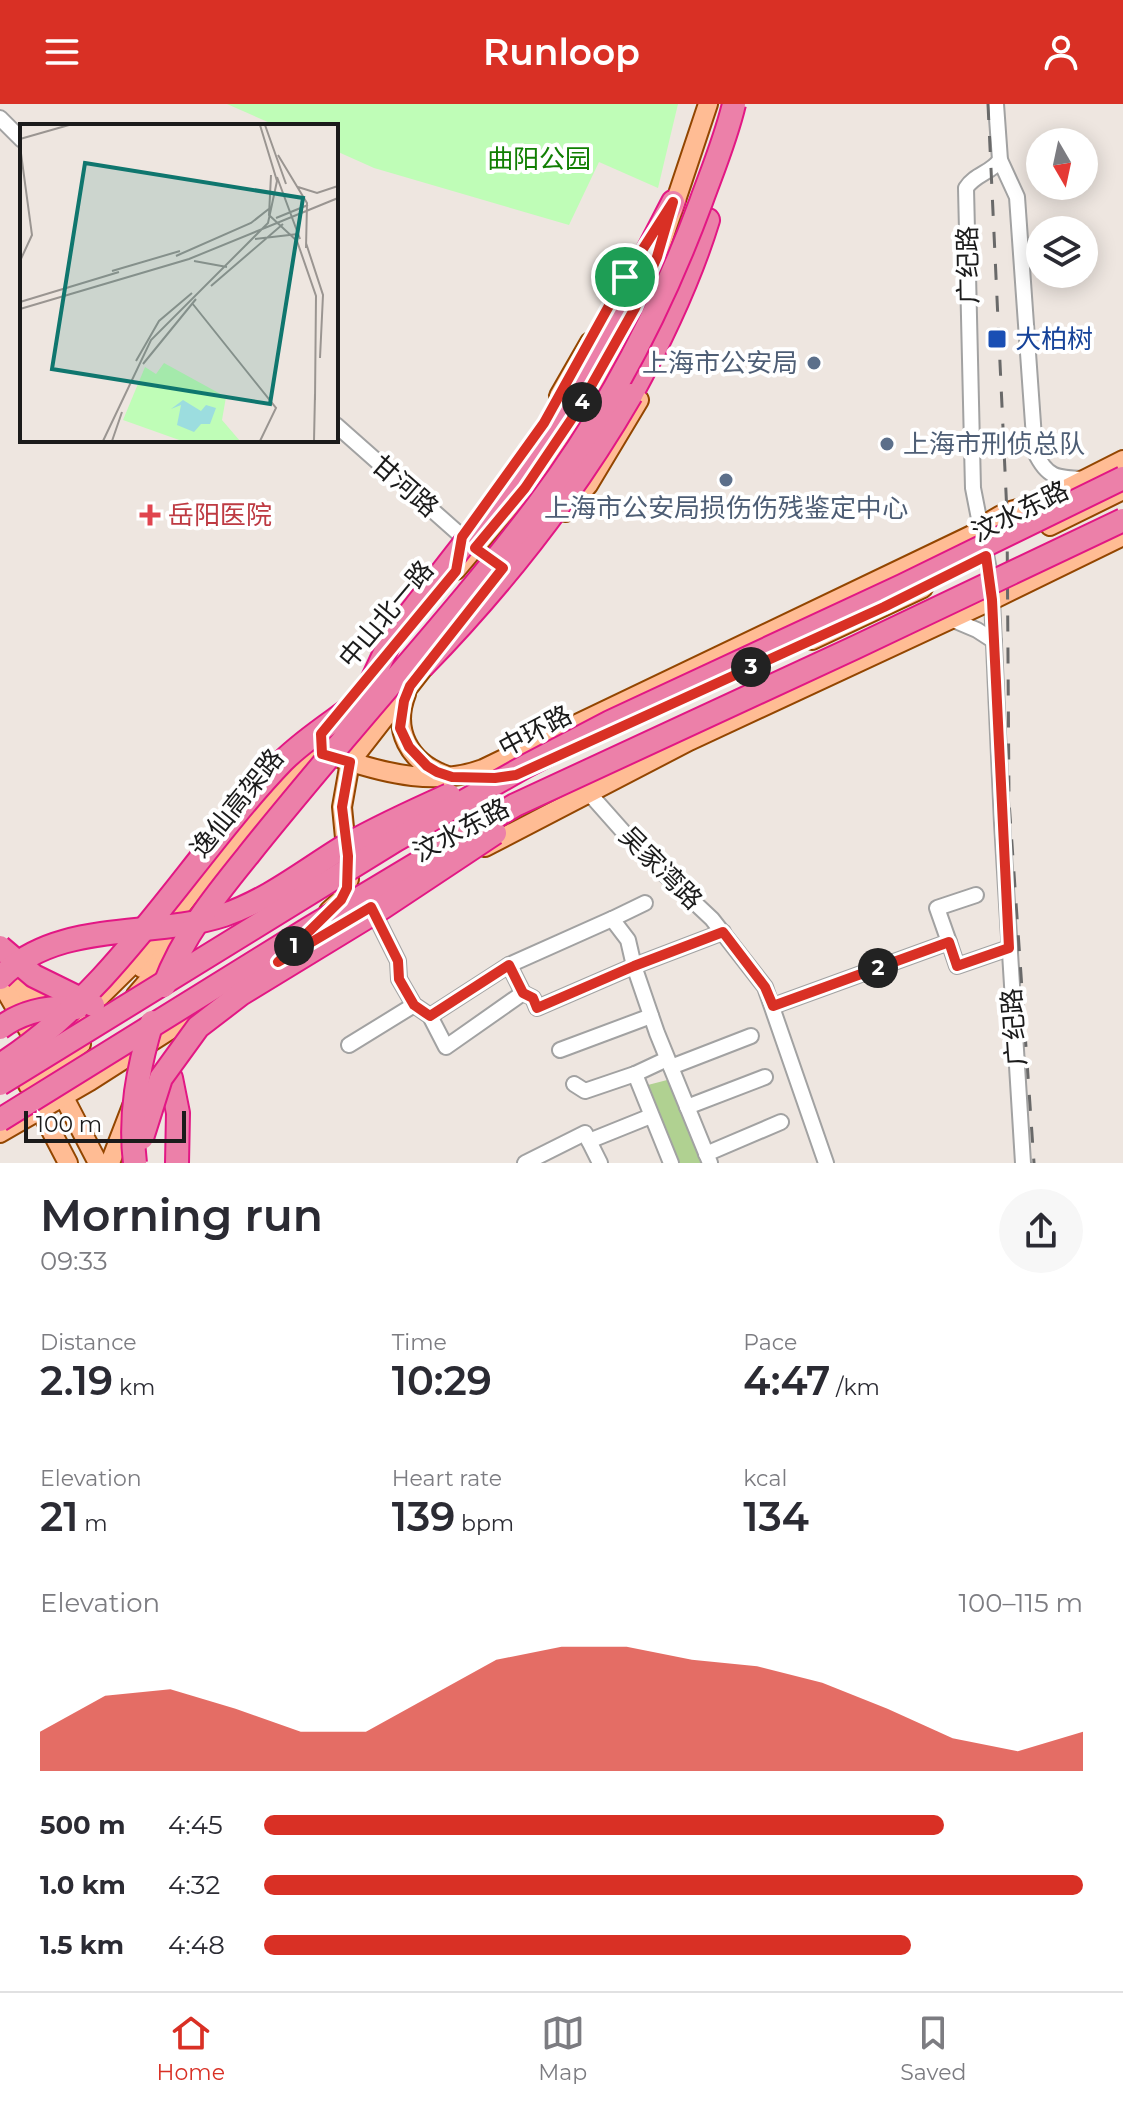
<!DOCTYPE html>
<html lang="en">
<head>
<meta charset="utf-8">
<style>
	:root { --surface:#fff; --page:#f7f7f7; --text:#2b2b33; --muted:#7c7c81; --line:#e1e1e2; --accent:#d93025 }
	body { margin:0; font-family:Montserrat,"Noto Sans SC",sans-serif; background:var(--page); color:var(--text); height:100vh; display:flex; flex-direction:column; font-size:30px; white-space:nowrap }
	* { box-sizing:border-box; margin:0 }
	p { font-size:26px; color:var(--muted) }
	.icon { flex:none; width:44px; height:44px; fill:none; stroke:currentColor; stroke-width:2; stroke-linecap:round; stroke-linejoin:round }
	.map { position:relative; height:1059px; overflow:hidden }
	.details { display:flex; flex-direction:column; background:var(--surface); flex:1 }
	.details>* { flex:none }
	.needle { width:52px; rotate:171deg }
	.controls { position:absolute; left:1026px; top:24px; display:grid; gap:16px }
	.controls a { display:grid; place-items:center; width:72px; height:72px; border-radius:50%; background:var(--surface); box-shadow:0 4px 20px #0003; font-size:40px }
	.scale { position:absolute; left:24px; bottom:20px; width:162px; box-sizing:border-box; padding-left:8px; border:4px solid #1b1b1b; border-top:0; font-size:22px; line-height:28px; white-space:nowrap; color:#1b1b1b; -webkit-text-stroke:6px #fff; paint-order:stroke }
	.pin { position:absolute; display:grid; place-items:center; width:68px; height:68px; color:#fff; margin:-34px; border:4px solid #fff; border-radius:50%; box-shadow:0 2px 8px #0007 }
	.km { position:absolute; width:40px; height:40px; margin:-20px; border-radius:50%; background:#222; color:#fff; font-size:22px; line-height:40px; text-align:center }
	.round { display:grid; place-items:center; flex:none; width:84px; height:84px; border-radius:42px; background:var(--page) }
	.head { display:flex; align-items:center; justify-content:space-between; height:136px; padding:0 40px }
	h1 { font-size:44px; font-weight:600; line-height:60px }
	.stats { display:grid; grid-template-columns:repeat(3,1fr); gap:12px; height:136px; padding:8px 40px }
	.stats div { display:grid; align-content:center }
	.stats b { font-size:40px; font-weight:600 }
	.stats small { font-size:22px; font-weight:400 }
	.stats p { font-size:22px }
	.chart { height:224px; padding:16px 40px }
	.chart p { display:flex; justify-content:space-between }
	.chart svg { width:100%; height:144px; margin-top:8px; fill:var(--accent); opacity:.7 }
	ul { padding:0 40px; list-style:none; font-size:26px }
	li { display:grid; grid-template-columns:128px 96px 1fr; align-items:center; height:60px }
	li i { height:20px; border-radius:10px; background:var(--accent) }
	header { display:flex; justify-content:space-between; align-items:center; height:104px; padding:0 40px; background:var(--accent); color:#fff; font-size:36px; font-weight:600 }
	.tabs { display:flex; justify-content:space-around; align-items:center; height:112px; border-top:2px solid var(--line); background:var(--surface); font-size:22px; color:var(--muted) }
	.tabs a { display:grid; justify-items:center; gap:4px }
	.tabs .on { color:var(--accent) }
	.map>svg:first-child { display:block }
	.forest { fill:#b0d191 }
	.park { fill:#bffdb7 }
	.lines { fill:none; stroke-linecap:round; stroke-linejoin:round }
	.minor-casing { stroke:#a2a2a2; stroke-width:18 }
	.major-casing { stroke:#934600; stroke-width:22 }
	.highway-casing { stroke:#e21784; stroke-width:26 }
	.minor { stroke:#fff; stroke-width:14 }
	.major { stroke:#ffbc94; stroke-width:18 }
	.highway { stroke:#ec80a9; stroke-width:22 }
	.rail { stroke:#696969; stroke-width:3; stroke-dasharray:16 16; stroke-linecap:butt }
	.highway-bridge-casing { stroke:#e21784; stroke-width:26; stroke-linecap:butt }
	.highway-bridge { stroke:#ec80a9; stroke-width:22 }
	.route-casing { stroke:#fff; stroke-width:16 }
	.route { stroke:#d93025; stroke-width:10 }
	.transit-dot { fill:#1a4fb4; stroke:#fff; stroke-width:3 }
	.service-dot { fill:#5c6f8a; stroke:#fff; stroke-width:3 }
	.health-dot { fill:#e0444e; stroke:#fff; stroke-width:3 }
	.labels { text-anchor:middle; stroke-width:8; stroke-linejoin:round; paint-order:stroke }
	.park-label { font-size:26px; fill:#117f03; stroke:#fff }
	.street-label { font-size:26px; fill:#1b1b1b; stroke:#fff }
	.transit-label { font-size:26px; fill:#164399; stroke:#fff; text-anchor:start }
	.service-label { font-size:26px; fill:#4e5e75; stroke:#fff; text-anchor:end }
	.health-label { font-size:26px; fill:#be3a42; stroke:#fff; text-anchor:start }
	.inset-road { fill:none; stroke:#9a9591; stroke-width:2 }
	.view { fill:#0f766e; fill-opacity:0.15; stroke:#0f766e; stroke-width:4 }
	.inset-edge { fill:none; stroke:#1b1b1b; stroke-width:4 }
</style>
</head>
<body>
<header><svg class="icon" aria-label="menu" viewBox="0 0 24 24"><path d="M4 6h16M4 12h16M4 18h16"/></svg>Runloop<svg class="icon" aria-label="person" viewBox="0 0 24 24"><circle cx="12" cy="8" r="4"/><path d="M4 21q1-7 8-7t8 7"/></svg></header>
<div class="map">
<svg width="1123" height="1059" viewBox="0 0 1123 1059">
	<rect width="100%" height="100%" fill="#eee6e0"/>
	<polygon class="forest" points="671,975 703,1059 675,1059 644,982"/>
	<polygon class="park" points="227,0 678,0 658,84 599,58 569,121 374,64 336,47 336,22 277,22"/>
	<g class="lines">
		<g class="minor-casing">
			<g id="minor">
				<path d="M 996,0 L 1000,56 L 1017,93 L 1035,348 C 1047,374 1057,374 1084,375"/>
				<polyline points="0,14 22,36"/>
				<path d="M 1000,56 C 991,69 975,70 966,84 L 973,384 L 990,471 L 992,496 L 1002,719 L 1023,1059"/>
				<polyline points="336,321 475,444 500,461"/>
				<polyline points="951,515 977,526 994,537"/>
				<polyline points="588,688 643,750 712,815 765,883 826,1059"/>
				<polyline points="371,803 398,857 399,875 414,901 430,912 446,943 523,889 533,894 537,904 634,862 628,836 612,815 509,861"/>
				<polyline points="612,815 645,799"/>
				<polyline points="949,838 957,862 1009,844"/>
				<polyline points="773,902 949,838 937,804 976,791"/>
				<polyline points="430,912 509,861 523,889"/>
				<polyline points="349,941 414,901"/>
				<polyline points="560,946 651,912"/>
				<polyline points="667,955 635,970 671,1059"/>
				<polyline points="671,963 751,932"/>
				<polyline points="574,980 585,987 635,970"/>
				<polyline points="687,1003 765,973"/>
				<polyline points="706,1050 781,1018"/>
				<polyline points="525,1059 585,1029 589,1037"/>
				<polyline points="600,1059 589,1037 651,1012"/>
				<polyline points="710,1059 657,929 634,862 723,828"/>
			</g>
		</g>
		<g class="major-casing">
			<g id="major">
				<polyline points="559,292 590,238"/>
				<polyline points="565,408 588,381 639,296"/>
				<polyline points="1050,422 1123,386"/>
				<polyline points="456,466 525,384 577,307 635,204 657,153 708,0"/>
				<polyline points="812,536 923,484"/>
				<path d="M 406,590 C 392,626 409,658 445,671"/>
				<path d="M 342,655 C 387,670 437,682 483,665 L 980,427 C 993,412 1012,405 1032,402 L 1123,356"/>
				<polyline points="485,743 689,637 992,496 1123,432"/>
				<polyline points="329,807 341,796 349,775 342,703 350,658 432,553"/>
				<path d="M 0,863 C 16,885 35,903 65,895"/>
				<polyline points="142,864 152,853 189,830"/>
				<polyline points="0,877 40,946"/>
				<polyline points="136,891 174,847"/>
				<polyline points="43,942 65,927 136,857 318,634"/>
				<polyline points="28,981 81,940"/>
				<polyline points="59,984 98,1059"/>
				<polyline points="34,994 68,1059"/>
				<polyline points="0,1029 90,977 229,888"/>
				<polyline points="110,1059 132,1002"/>
			</g>
		</g>
		<g class="highway-casing">
			<g id="highway">
				<polyline points="582,274 673,98"/>
				<path d="M 631,291 C 662,234 689,178 708,116"/>
				<polyline points="171,974 178,1009 177,1059"/>
			</g>
		</g>
		<use href="#minor" class="minor"/>
		<use href="#major" class="major"/>
		<use href="#highway" class="highway"/>
		<polyline class="rail" points="988,0 1007,410 1009,697 1034,1059"/>
		<g class="highway-bridge-casing">
			<g id="highway-bridge">
				<path d="M 422,563 C 503,480 573,391 631,291"/>
				<polyline points="368,585 393,531 526,360 582,274"/>
				<polyline points="0,843 34,872 93,901"/>
				<path d="M 0,874 C 57,815 151,835 224,811 C 266,797 303,768 340,745 C 375,724 412,708 449,691"/>
				<path d="M 164,882 C 183,831 215,792 249,750 C 280,711 313,672 345,634 C 410,557 478,481 538,401 C 608,308 661,206 701,98 C 713,65 726,34 734,0"/>
				<path d="M 0,924 C 23,907 49,902 77,904"/>
				<path d="M 0,961 C 117,887 188,756 283,657 C 304,636 331,619 355,601"/>
				<polyline points="0,980 396,736 526,662 610,618 902,482 1123,374"/>
				<polyline points="0,1016 308,825 515,701 854,544 1123,416"/>
				<polyline points="142,1034 161,974 198,923 241,890 382,804 495,729"/>
				<path d="M 135,1059 C 129,1011 138,964 152,918"/>
			</g>
		</g>
		<use href="#highway-bridge" class="highway-bridge"/>
	</g>
	<g class="lines">
		<g class="route-casing">
			<polygon id="route" points="673,98 657,153 635,204 577,307 525,384 475,444 503,464 410,582 404,597 400,624 409,643 427,662 437,668 452,673 495,674 516,671 884,503 986,452 992,496 1009,844 957,862 949,838 773,902 765,883 723,828 634,862 537,904 533,894 523,889 509,861 430,912 414,901 399,875 398,857 371,803 278,858 341,796 347,784 348,752 342,703 350,658 322,650 321,630 456,467 462,433 544,319 625,173"/>
		</g>
		<use href="#route" class="route"/>
	</g>
	<rect class="transit-dot" x="987" y="225" width="20" height="20" rx="4"/>
	<g class="service-dot">
		<circle cx="814" cy="259" r="8"/>
		<circle cx="887" cy="340" r="8"/>
		<circle cx="726" cy="376" r="8"/>
	</g>
	<path class="health-dot" d="M146 399h8v8h8v8h-8v8h-8v-8h-8v-8h8z"/>
	<g class="labels">
		<g class="park-label">
			<text x="539" y="64">曲阳公园</text>
		</g>
		<g class="street-label">
			<text transform="translate(968 161) rotate(-91)" y="9">广纪路</text>
			<text transform="translate(405 382) rotate(41)" y="9">甘河路</text>
			<text transform="translate(1020 407) rotate(-26)" y="9">汶水东路</text>
			<text transform="translate(386 510) rotate(-50)" y="9">中山北一路</text>
			<text transform="translate(535 627) rotate(-28)" y="9">中环路</text>
			<text transform="translate(237 699) rotate(-51)" y="9">逸仙高架路</text>
			<text transform="translate(461 726) rotate(-28)" y="9">汶水东路</text>
			<text transform="translate(661 764) rotate(45)" y="9">吴家湾路</text>
			<text transform="translate(1014 923) rotate(-94)" y="9">广纪路</text>
		</g>
		<g class="transit-label">
			<text x="1015" y="244">大柏树</text>
		</g>
		<g class="service-label">
			<text x="798" y="268">上海市公安局</text>
			<text x="903" y="349" text-anchor="start">上海市刑侦总队</text>
			<text x="726" y="413" text-anchor="middle">上海市公安局损伤伤残鉴定中心</text>
		</g>
		<g class="health-label">
			<text x="168" y="420">岳阳医院</text>
		</g>
	</g>
	<g transform="translate(20 20)">
		<rect width="318" height="318" fill="#eee6e0"/>
		<path d="M 144,239 L 206,273 L 202,296 L 220,317 L 162,317 L 103,296 L 125,243 L 136,250 Z" fill="#bffdb7"/>
		<path d="M 163,276 L 181,287 L 186,281 L 196,284 L 190,300 L 181,300 L 174,308 L 157,301 L 161,281 L 151,285 Z" fill="#9cdddf"/>
		<path class="inset-road" d="M 245,1 L 266,60M 0,15 L 49,1M 0,22 L 12,111 L 0,137M 258,31 L 287,79 L 286,124M 251,51 L 249,91 L 277,117 L 296,172 L 295,276M 257,53 L 280,115M 278,63 L 297,69 L 318,62M 256,94 L 288,81M 235,115 L 278,110M 286,119 L 303,171 L 300,234M 156,132 L 231,99 L 250,84M 174,137 L 207,143M 92,147 L 160,127M 191,162 L 263,100M 0,178 L 99,148M 172,179 L 256,284 L 240,317M 0,185 L 169,135 L 318,74M 116,237 L 139,197 L 172,169M 123,240 L 176,175M 83,317 L 131,216 L 248,99 L 257,57 L 240,1M 92,317 L 102,288M 294,317 L 295,270"/>
		<path class="view" d="M 65,39 L 283,74 L 250,280 L 32,245 Z"/>
		<rect width="318" height="318" class="inset-edge"/>
	</g>
</svg>
<div class="controls">
<a><svg class="needle" viewBox="-14 -14 28 28"><path d="M0-13l5 13h-10z" fill="#e53935"/><path d="M0 13l5-13h-10z" fill="#7c7c81"/></svg></a>
<a><svg class="icon" aria-label="layers" viewBox="0 0 24 24"><path d="M12 4l9 5-9 5-9-5zM3 14l9 5 9-5"/></svg></a>
</div>
<div class="scale">100 m</div>
<div class="pin" style="left:625px;top:173px;background:#1e9e55"><svg class="icon" aria-label="arrive" viewBox="0 0 24 24"><path d="M6 21V4h12l-3 4 3 4H6"/></svg></div>
<b class="km" style="left:294px;top:842px">1</b>
<b class="km" style="left:878px;top:864px">2</b>
<b class="km" style="left:751px;top:563px">3</b>
<b class="km" style="left:582px;top:298px">4</b>
</div>
<section class="details">
<div class="head"><div><h1>Morning run</h1><p>09:33</p></div><a class="round"><svg class="icon" aria-label="share" viewBox="0 0 24 24"><path d="M12 15V3M7 8l5-5 5 5M5 13v7h14v-7"/></svg></a></div>
<div class="stats">
<div><p>Distance</p><b>2.19<small> km</small></b></div>
<div><p>Time</p><b>10:29</b></div>
<div><p>Pace</p><b>4:47<small> /km</small></b></div>
</div>
<div class="stats">
<div><p>Elevation</p><b>21<small> m</small></b></div>
<div><p>Heart rate</p><b>139<small> bpm</small></b></div>
<div><p>kcal</p><b>134</b></div>
</div>
<div class="chart"><p><span>Elevation</span>100–115 m</p>
<svg viewBox="0 0 160 44" preserveAspectRatio="none"><path d="M0 44V32L10 21L20 19L30 25L40 32L50 32L60 21L70 10L80 6L90 6L100 10L110 12L120 17L130 25L140 34L150 38L160 32V44z"/></svg>
</div>
<ul>
<li><b>500 m</b>4:45<i style="width:83%"></i></li>
<li><b>1.0 km</b>4:32<i style="width:100%"></i></li>
<li><b>1.5 km</b>4:48<i style="width:79%"></i></li>
</ul>
</section>
<nav class="tabs">
<a class="on"><svg class="icon" aria-label="home" viewBox="0 0 24 24"><path d="M3 11l9-7 9 7M6 9v11h12V9"/></svg>Home</a>
<a><svg class="icon" aria-label="map" viewBox="0 0 24 24"><path d="M3 6l6-2 6 2 6-2v14l-6 2-6-2-6 2zM9 4v14M15 6v14"/></svg>Map</a>
<a><svg class="icon" aria-label="saved" viewBox="0 0 24 24"><path d="M7 4h10v16l-5-4-5 4z"/></svg>Saved</a>
</nav>
</body>
</html>
